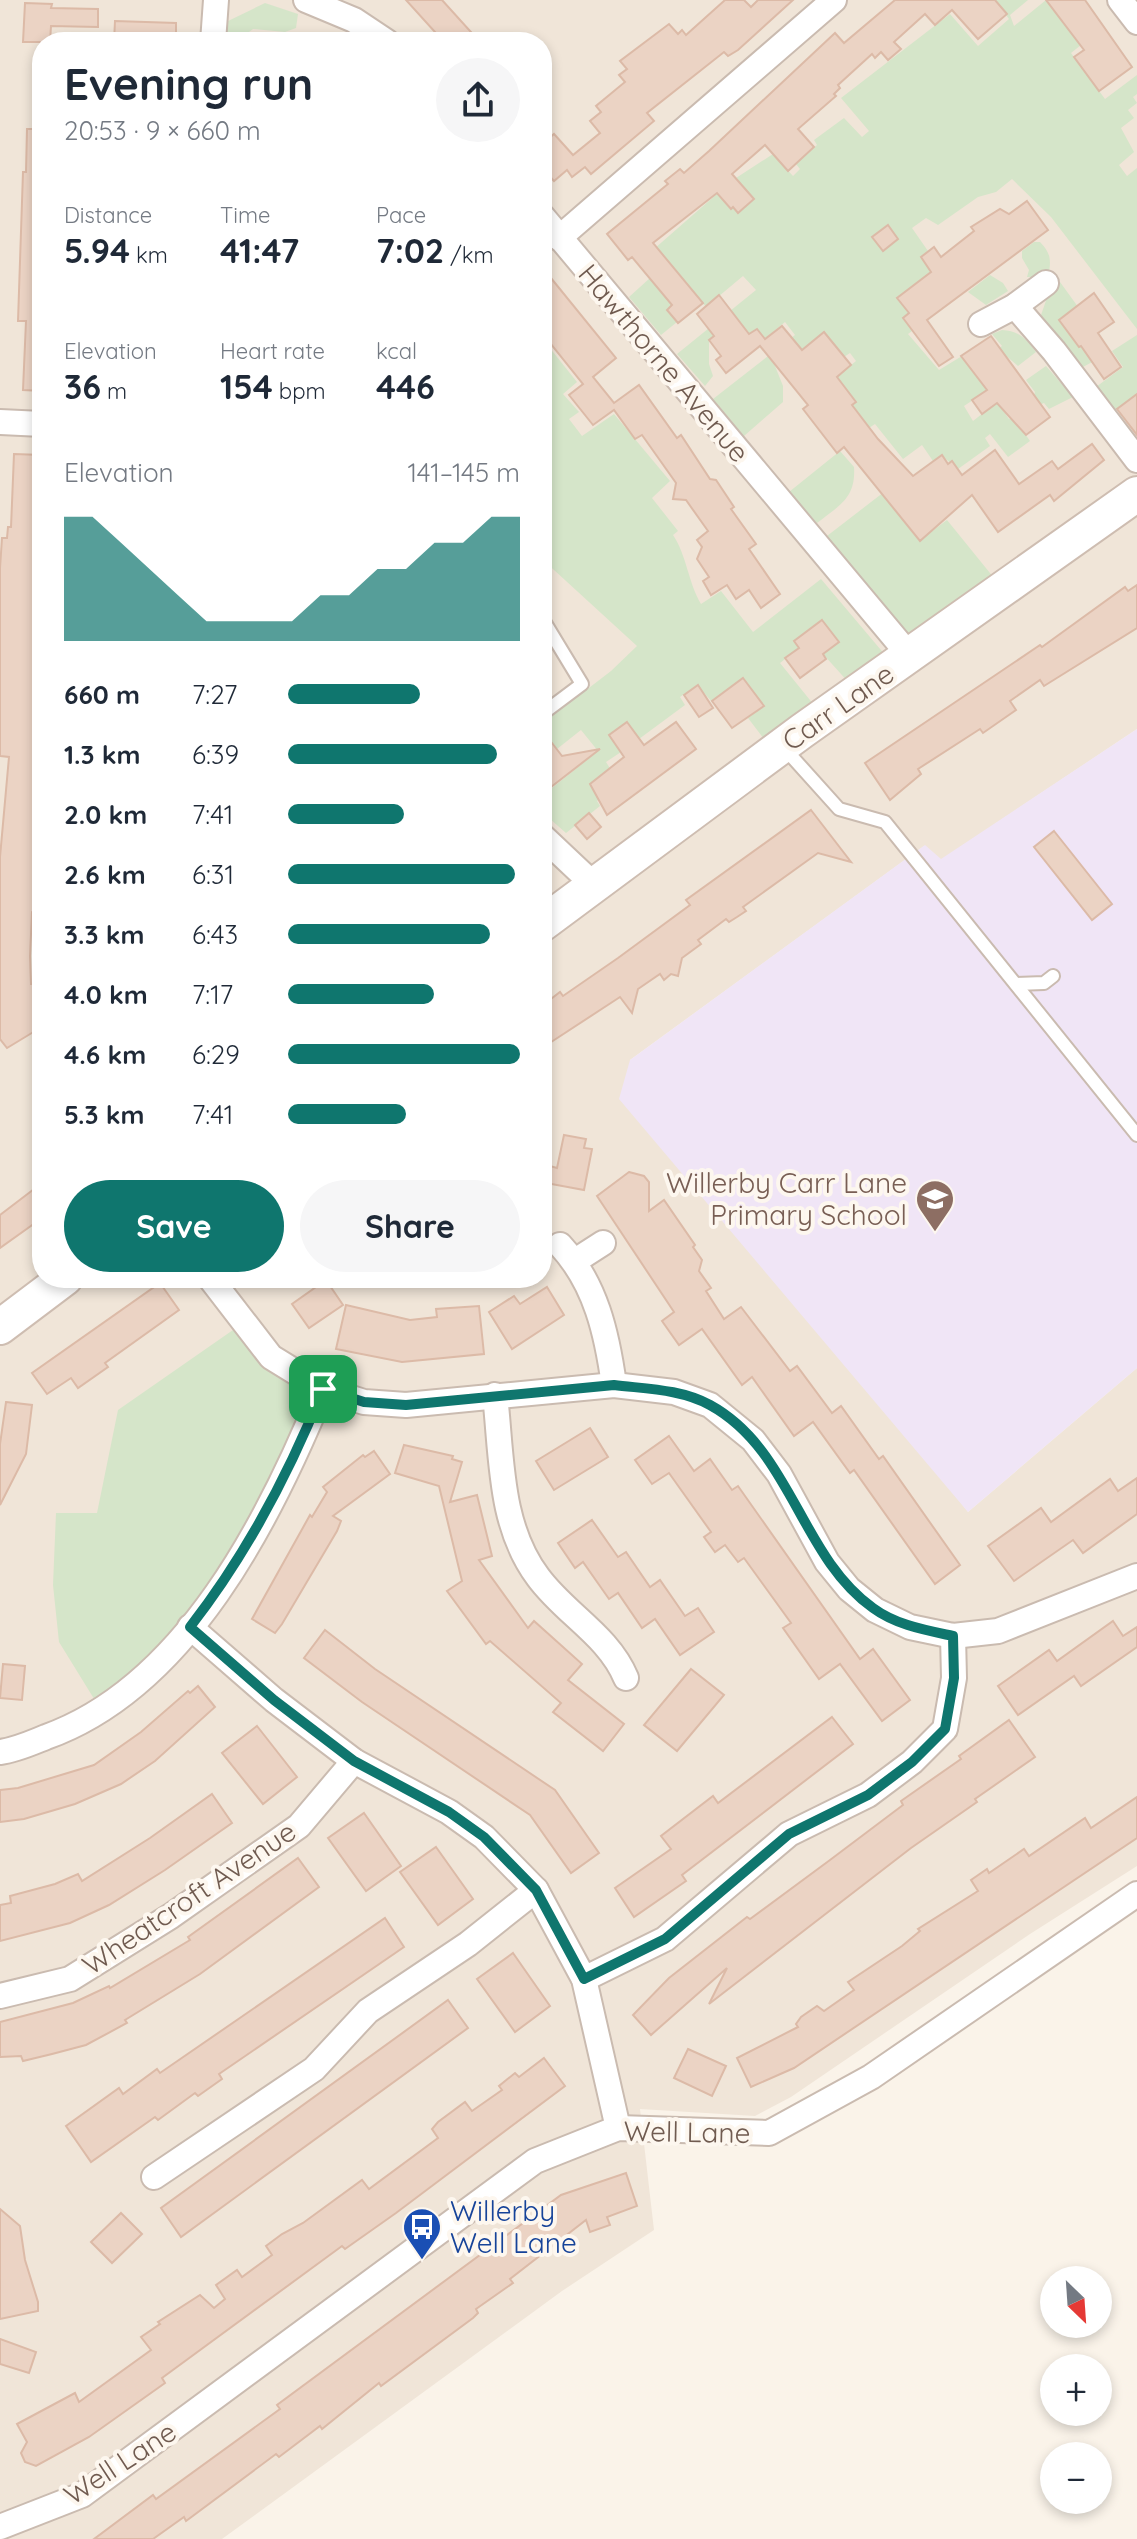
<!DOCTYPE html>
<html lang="en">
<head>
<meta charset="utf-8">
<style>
	:root { --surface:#fff; --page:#f6f6f7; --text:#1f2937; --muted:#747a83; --accent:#0f766e }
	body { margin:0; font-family:Quicksand,sans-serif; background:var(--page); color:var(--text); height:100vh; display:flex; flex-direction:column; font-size:30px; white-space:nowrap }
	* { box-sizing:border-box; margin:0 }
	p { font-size:26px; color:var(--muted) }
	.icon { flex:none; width:44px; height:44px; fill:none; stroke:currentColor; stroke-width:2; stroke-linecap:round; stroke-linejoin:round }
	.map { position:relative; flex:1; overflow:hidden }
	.drawer { position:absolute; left:32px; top:32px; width:520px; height:1256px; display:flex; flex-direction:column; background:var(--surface); border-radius:32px; box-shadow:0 4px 12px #0003 }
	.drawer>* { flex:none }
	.needle { width:52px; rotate:155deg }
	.controls { position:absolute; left:1040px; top:2266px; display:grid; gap:16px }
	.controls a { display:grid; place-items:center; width:72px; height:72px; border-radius:50%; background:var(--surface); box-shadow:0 4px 12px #0003; font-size:40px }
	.pin { position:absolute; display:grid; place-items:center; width:68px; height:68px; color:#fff; margin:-34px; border-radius:16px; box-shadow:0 4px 12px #0006 }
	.round { display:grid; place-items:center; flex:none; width:84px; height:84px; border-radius:42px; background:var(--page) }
	.overview { display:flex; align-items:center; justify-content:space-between; height:136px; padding:0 32px }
	h1 { font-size:44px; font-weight:700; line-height:60px }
	.metrics { display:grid; grid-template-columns:repeat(3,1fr); gap:12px; height:136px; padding:8px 32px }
	.metrics div { display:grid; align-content:center }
	.metrics b { font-size:34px; font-weight:700 }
	.metrics small { font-size:22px; font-weight:400 }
	.metrics p { font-size:22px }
	.chart { height:224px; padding:16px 32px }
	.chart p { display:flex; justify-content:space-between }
	.chart svg { width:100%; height:144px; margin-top:8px; fill:var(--accent); opacity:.7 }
	.cta { display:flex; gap:16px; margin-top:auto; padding:16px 32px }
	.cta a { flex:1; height:92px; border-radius:48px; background:var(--accent); color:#fff; font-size:32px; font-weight:700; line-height:92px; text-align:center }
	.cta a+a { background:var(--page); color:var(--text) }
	ul { padding:0 32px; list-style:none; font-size:26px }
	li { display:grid; grid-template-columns:128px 96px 1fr; align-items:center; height:60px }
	li i { height:20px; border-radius:10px; background:var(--accent) }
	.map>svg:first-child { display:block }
	.residential { fill:#f0e5d8; fill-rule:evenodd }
	.education { fill:#f0e5f6 }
	.green { fill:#d5e5c9 }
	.building { fill:#ebd3c4; stroke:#dcbaa7; stroke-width:2 }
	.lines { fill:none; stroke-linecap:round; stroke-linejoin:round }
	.lane-casing { stroke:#cabbb0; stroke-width:16 }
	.street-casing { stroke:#cabbb0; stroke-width:28 }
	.secondary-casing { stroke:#cebdb1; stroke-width:38 }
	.lane { stroke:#fff; stroke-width:12 }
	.street { stroke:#fff; stroke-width:24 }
	.secondary { stroke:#fff; stroke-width:34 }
	.route-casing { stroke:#fff; stroke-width:16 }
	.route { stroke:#0f766e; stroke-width:10 }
	.labels { text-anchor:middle; stroke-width:8; stroke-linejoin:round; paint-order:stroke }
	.street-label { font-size:28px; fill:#705b50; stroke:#fdf7ef }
	.education-label { font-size:28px; fill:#785e54; stroke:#fdf7ef; text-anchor:end }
	.transit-label { font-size:28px; fill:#164399; stroke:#fdf7ef; text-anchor:start }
</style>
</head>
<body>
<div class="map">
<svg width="1137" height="2539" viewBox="0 0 1137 2539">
	<rect width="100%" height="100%" fill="#faf3e9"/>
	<path class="residential" d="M 0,0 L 1137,0 L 1137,729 L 941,860 L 924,846 L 630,1060 L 968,1512 L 1137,1368 L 1137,1866 L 1030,1934 L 791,2097 L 755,2116 L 640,2109 L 654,2230 L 562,2291 L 222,2539 L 0,2539 ZM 42,42 L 542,42 L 542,1278 L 42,1278 Z"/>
	<polygon class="education" points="1137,729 1137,1368 968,1512 619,1099 630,1060 925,845 941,859"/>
	<g class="green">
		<polygon points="995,0 1028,0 1010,15 1014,26 1046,0 1081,45 1071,53 1105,99 1137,75 1137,94 1133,97 1137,103 1128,110 1134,118 1121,128 1134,152 1119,165 1127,176 1137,168 1137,329 1051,217 1012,179 996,192 978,197 938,225 926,218 912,228 928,251 921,257 933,271 898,298 909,313 903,318 912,331 908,334 939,370 962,356 988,390 964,406 973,421 997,402 1009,419 1013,417 1030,441 1008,457 990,434 985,438 990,446 958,469 942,456 933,461 922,445 903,459 875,424 869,428 852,405 856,402 833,380 856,361 850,353 844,357 824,332 791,359 773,361 783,386 783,402 744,436 713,399 795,335 785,322 757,345 750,333 741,339 737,334 744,327 738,320 709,340 709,364 713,376 705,386 677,354 756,290 743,276 706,307 671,265 652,281 672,305 677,322 661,335 629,297 650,278 638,263 718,193 730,209 733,207 738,213 754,199 736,178 773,154 793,176 800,169 796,164 817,145 814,140 844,118 862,137 869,131 841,98 950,14 978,46 1009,19"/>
		<polygon points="265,3 298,14 296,28 285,32 253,29 249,32 249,42 225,42 226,22"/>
		<path d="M 1034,242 L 1040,242 C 1052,254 1051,262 1048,277 L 1027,277 L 1029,270 L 1022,258 L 1022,251 Z"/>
		<polygon points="990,275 1003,283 1008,291 986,305 968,292"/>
		<polygon points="1060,282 1081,311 1069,312 1059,320 1079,347 1098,334 1111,352 1081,368 1041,315 1049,292"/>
		<path d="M 1002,330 C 1020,331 1026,339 1036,352 L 1018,366 L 998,349 L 1002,346 L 992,334 Z"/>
		<polygon points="1137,335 1137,394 1114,411 1096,387 1123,367 1112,351"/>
		<path d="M 545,342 L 577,382 L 563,394 L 579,412 L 569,419 L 582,436 L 614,414 L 670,481 L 652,498 L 678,531 L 673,535 C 687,556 688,582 701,604 L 721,591 L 753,632 L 821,579 L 886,656 L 850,684 L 823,654 L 839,642 L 822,621 L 799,648 L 780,663 L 814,705 L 767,743 L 748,718 L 764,706 L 732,689 L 713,703 L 697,685 L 680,697 L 685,705 L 639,739 L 627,722 L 609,735 L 621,752 L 606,762 L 611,770 L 603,796 L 597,801 L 600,806 L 566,833 L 542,812 L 542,796 L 598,751 L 581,730 L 557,749 L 542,730 L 542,724 L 611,671 L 637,646 L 542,559 L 542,343 Z"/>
		<polygon points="1046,366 1073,397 1049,409 1044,403 1039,405 1033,398 1035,392 1026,380"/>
		<path d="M 840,451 L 854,467 C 856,498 840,505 817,523 L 789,492 Z"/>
		<polygon points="897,482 902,519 919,541 947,520 994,578 912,638 827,536"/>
		<path d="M 233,1330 C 244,1341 253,1354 265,1364 C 286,1382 304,1390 301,1421 C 271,1481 243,1545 202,1599 C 172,1639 134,1670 96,1702 L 59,1642 L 53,1585 L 56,1513 L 97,1513 L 118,1410 Z"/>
	</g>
	<g class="building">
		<polygon points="406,0 442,0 480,42 444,42"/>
		<polygon points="725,0 744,0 751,7 758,0 793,0 738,50 728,56 724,52 647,113 654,121 591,174 585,167 572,177 567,170 554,181 542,168 542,144 554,134 573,155 600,133 590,121 601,112 596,106 625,82 619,75 627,69 620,61 669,24 678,34 682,30 686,35"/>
		<polygon points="895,0 995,0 1007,14 978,39 952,10 935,25 925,14 894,42 901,49 888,60 881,52 875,58 872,54 838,85 840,88 834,94 836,96 798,129 814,147 788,171 765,145 732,174 754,199 738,213 733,207 731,209 717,193 653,243 703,303 678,323 667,310 672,305 632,257 628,260 607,234 668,184 665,181 680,169 684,173 709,151 835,33 844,43"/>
		<polygon points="1046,0 1085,0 1132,67 1099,91 1074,57 1084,50"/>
		<polygon points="25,3 52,4 51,8 98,9 98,27 51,26 50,42 23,42"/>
		<polygon points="115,21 176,23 176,42 114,42"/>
		<polygon points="27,129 42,129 42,391 23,390 26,321 18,321 23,172 26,172"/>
		<polygon points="1027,201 1048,230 927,320 953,357 939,366 903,318 909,313 897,298 931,272 921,257 934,247 941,257 974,231 971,227 1000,209 1009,214"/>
		<polygon points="888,225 898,239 883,251 872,237"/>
		<polygon points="542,267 616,358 593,377 614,403 639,385 677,438 681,435 710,479 716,480 734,507 731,509 756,544 749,549 780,594 761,608 749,590 736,599 727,585 711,595 703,581 709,577 697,559 702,547 697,540 708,531 686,500 673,499 676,483 642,435 635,439 614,410 593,425 569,395 583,384 542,333"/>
		<polygon points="1094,293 1114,322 1098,333 1121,367 1104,379 1081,346 1079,347 1059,320"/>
		<polygon points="719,295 749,334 757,329 765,339 782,326 802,350 824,332 851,365 837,377 856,402 852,405 878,439 913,476 942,455 948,464 952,461 962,475 995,450 1019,484 1052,461 1058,469 1092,444 1104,460 1054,501 1050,495 998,532 972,495 920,541 844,447 837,453 803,409 808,405 760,346 726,373 716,360 721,356 709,340 714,336 697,314"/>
		<polygon points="991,336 1050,417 1026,435 997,403 982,414 972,400 987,390 961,356"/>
		<polygon points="1137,394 1137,435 1117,409"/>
		<polygon points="14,454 42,455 42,847 40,847 36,899 42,906 32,912 30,956 31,984 42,984 42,1003 40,1028 7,1048 0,1039 0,857 9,757 0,756 0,568 2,538 7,538 8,527 11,527"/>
		<polygon points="1137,585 1137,628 1044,686 1040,680 1010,701 1016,710 983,733 980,729 918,769 921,774 890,800 865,763 1040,645 1042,647 1125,587 1128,591"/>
		<polygon points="822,620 839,642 823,654 826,659 800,678 785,658 799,648 794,641"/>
		<polygon points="743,678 764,706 732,728 712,701"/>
		<polygon points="698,685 713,708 699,717 684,695"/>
		<polygon points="627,722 644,745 676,722 696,749 607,815 590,784 624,757 609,735"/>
		<polygon points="542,730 562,756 600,749 542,794"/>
		<polygon points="811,810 851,862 818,853 743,907 746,911 737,917 729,922 726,919 698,940 701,944 682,958 678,976 671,974 664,980 660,974 638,989 632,1013 620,997 542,1048 542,1006 560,992 563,996 618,958 690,905 686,900"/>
		<polygon points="589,813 601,827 587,839 575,825"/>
		<polygon points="1054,831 1112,904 1092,920 1034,847"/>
		<polygon points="564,1135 586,1139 584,1148 592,1149 584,1190 546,1183 550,1166 557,1168"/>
		<polygon points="629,1172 644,1176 649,1182 649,1211 664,1200 695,1245 693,1247 702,1260 699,1271 711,1288 706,1291 724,1319 741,1307 790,1371 797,1366 832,1413 841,1406 879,1459 883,1456 960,1565 935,1584 854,1470 850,1473 813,1422 794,1436 752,1377 742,1385 702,1329 679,1345 662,1321 674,1312 597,1196"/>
		<polygon points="42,1183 42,1218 0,1248 0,1215"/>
		<polygon points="326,1280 343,1305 309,1328 292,1304"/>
		<polygon points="160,1283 179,1310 105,1363 108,1367 78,1388 71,1378 47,1394 32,1373"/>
		<polygon points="547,1287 564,1315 512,1349 489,1312 514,1296 520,1304"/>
		<polygon points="346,1305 410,1320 437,1317 436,1309 479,1306 484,1354 402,1362 336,1349"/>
		<polygon points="6,1402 32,1405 26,1454 0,1505 0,1444"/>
		<polygon points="590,1428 608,1457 554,1490 536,1461"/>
		<polygon points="669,1436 694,1471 710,1459 732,1490 738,1486 860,1659 873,1649 910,1700 882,1721 840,1664 819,1679 783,1628 791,1623 744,1558 738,1562 725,1545 715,1552 704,1537 711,1532 669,1473 652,1484 635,1460"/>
		<polygon points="404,1445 453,1456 452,1459 462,1462 450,1502 477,1495 492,1556 479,1560 528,1628 534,1621 582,1664 568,1680 624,1724 603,1751 553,1712 561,1703 490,1641 486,1644 447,1591 462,1581 439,1486 395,1473"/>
		<polygon points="374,1451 390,1474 333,1516 341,1521 337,1531 282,1624 275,1633 252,1619 310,1515 312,1517 327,1492 323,1487 363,1455 365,1457"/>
		<polygon points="1137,1478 1137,1514 1083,1553 1073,1540 1014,1581 988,1546 1041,1508 1051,1522 1110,1479 1118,1491"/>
		<polygon points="592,1520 618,1557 626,1552 650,1587 660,1580 685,1616 698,1608 714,1632 680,1655 655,1619 642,1628 618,1593 609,1599 583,1562 575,1568 558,1543"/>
		<polygon points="1113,1621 1123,1636 1137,1627 1137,1647 1081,1686 1074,1676 1018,1715 998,1686 1049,1650 1057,1661"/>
		<polygon points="325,1630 375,1669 555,1790 599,1853 571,1873 530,1815 362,1702 304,1658"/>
		<polygon points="3,1664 25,1666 22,1700 0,1698"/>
		<polygon points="691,1669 724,1695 677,1751 644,1725"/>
		<polygon points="198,1686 215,1707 155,1761 121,1784 75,1804 24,1819 0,1822 0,1790 18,1788 94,1765 141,1732 188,1691 190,1693"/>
		<polygon points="832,1717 853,1744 682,1875 686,1881 634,1917 615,1888 671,1849 661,1836 713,1796 718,1803"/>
		<polygon points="1009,1720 1035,1757 975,1799 977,1802 911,1848 709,2004 727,1968 651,2035 633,2015 669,1978 747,1917 750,1919 830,1860 903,1805 901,1801 961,1759 959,1756"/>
		<polygon points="257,1726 297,1777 263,1804 222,1753"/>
		<polygon points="212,1794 232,1823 165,1870 109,1905 70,1923 0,1941 0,1905 11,1903 10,1896 55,1884 78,1874 82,1881 150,1838"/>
		<polygon points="1137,1797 1137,1838 794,2068 751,2087 737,2058 798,2027 796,2024 801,2017 817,2006 824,2011 854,1990 848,1982 902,1946 920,1931 918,1929 978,1891 971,1880 987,1869 989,1873 1024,1849 1029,1856 1085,1818 1091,1828"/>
		<polygon points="364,1813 401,1866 366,1891 328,1838"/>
		<polygon points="436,1847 473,1899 438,1925 400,1872"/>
		<polygon points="298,1858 319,1887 200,1974 125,2020 127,2023 86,2045 52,2054 23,2061 21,2056 0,2057 0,2022 73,2003 109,1986 110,1988 190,1940 188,1937"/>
		<polygon points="385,1918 404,1947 219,2074 222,2079 198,2096 195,2093 158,2120 155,2117 91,2162 66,2126 119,2088 123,2094 157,2069 160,2073"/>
		<polygon points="513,1953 550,2006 515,2032 477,1979"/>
		<polygon points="448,2000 468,2028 181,2237 161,2208"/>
		<polygon points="688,2049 726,2066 712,2096 674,2078"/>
		<polygon points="544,2058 565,2086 396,2213 345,2249 342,2246 162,2378 165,2383 89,2437 36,2466 25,2462 21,2453 27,2442 17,2424 75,2393 79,2402 151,2350 141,2337 160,2324 158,2322 200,2295 214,2308 225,2299 216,2285 237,2270 242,2277 272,2255 266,2246 282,2234 303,2223 362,2180 369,2189 438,2138 432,2129 438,2122 465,2102 472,2111 502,2090 499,2086 515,2073 519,2077"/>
		<polygon points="626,2173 637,2206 607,2217 610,2225 590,2232 586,2220 510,2279 513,2283 476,2309 478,2313 473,2318 381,2386 379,2383 322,2429 320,2426 279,2457 276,2454 186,2521 184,2517 153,2539 94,2539 153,2495 156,2499 280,2409 277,2405 561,2195"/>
		<polygon points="0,2209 20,2226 25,2260 38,2302 38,2311 0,2319"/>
		<polygon points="121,2213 142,2234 112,2263 91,2242"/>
		<polygon points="0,2339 36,2352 29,2373 0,2364"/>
	</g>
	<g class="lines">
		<g class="lane-casing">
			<g id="lane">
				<polyline points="542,618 582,684 542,714"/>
				<polyline points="785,749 839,809 885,822 1137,1135"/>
				<polyline points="1016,984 1044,983 1053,976"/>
			</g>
		</g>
		<g class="street-casing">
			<g id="street">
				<polyline points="306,0 354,20 387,42"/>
				<polyline points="1120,0 1137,22"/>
				<polyline points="213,42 216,0"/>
				<polyline points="542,216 910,656"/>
				<polyline points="559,238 834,0"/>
				<polyline points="1015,306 1054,351 1137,460"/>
				<polyline points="981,324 1015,306 1046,283"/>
				<polyline points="0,422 42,424"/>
				<polyline points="542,836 594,885"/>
				<path d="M 560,1245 C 596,1284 607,1334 614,1385"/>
				<polyline points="575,1261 603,1243"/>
				<polyline points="210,1278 271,1357 323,1389 364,1402 406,1405 614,1385 674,1392 710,1405 753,1440 779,1474 827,1562 849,1589 875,1610 910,1627 953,1636 998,1631 1137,1576"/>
				<path d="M 495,1395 C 502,1457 499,1525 538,1577 C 565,1614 608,1635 626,1678"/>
				<polyline points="190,1627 274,1700 354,1761 449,1812 484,1837 536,1890 584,1979 618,2128"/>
				<path d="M 0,1752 C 16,1750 31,1743 46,1737 C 186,1687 270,1519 323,1389"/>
				<polyline points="584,1979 665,1939 789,1834 868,1795 912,1762 945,1729 954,1678 953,1636"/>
				<polyline points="0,1996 70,1979 171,1916 299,1826 354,1761"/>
				<polyline points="154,2177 314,2069 368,2011 468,1944 536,1890"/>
				<polyline points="0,2527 82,2495 535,2161 618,2128 769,2133 871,2077 1137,1894"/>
			</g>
		</g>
		<g class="secondary-casing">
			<g id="secondary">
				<polyline points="542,924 802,731 1137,494"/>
				<polyline points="0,1327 65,1278"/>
			</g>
		</g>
		<use href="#lane" class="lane"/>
		<use href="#street" class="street"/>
		<use href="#secondary" class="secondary"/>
	</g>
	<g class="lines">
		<g class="route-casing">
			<path id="route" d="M 614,1385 C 646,1389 681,1389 710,1405 C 792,1450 800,1556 873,1608 C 896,1625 925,1630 953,1636 L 954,1678 L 945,1729 L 912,1762 L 868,1795 L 789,1834 L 665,1939 L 584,1979 L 536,1890 L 484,1837 L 449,1812 L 354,1761 L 274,1700 L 190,1627 C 246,1555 289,1474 323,1389 L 364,1402 L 406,1405 Z"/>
		</g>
		<use href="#route" class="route"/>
	</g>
	<defs>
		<g id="school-pin" transform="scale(2)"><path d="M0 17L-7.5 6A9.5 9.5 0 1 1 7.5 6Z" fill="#8d6e63" stroke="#fdf7ef"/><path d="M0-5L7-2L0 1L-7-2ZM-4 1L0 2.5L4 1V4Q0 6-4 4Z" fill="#fff"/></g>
		<g id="bus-pin" transform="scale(2)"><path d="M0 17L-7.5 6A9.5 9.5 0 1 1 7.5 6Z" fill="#1a4fb4" stroke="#fdf7ef"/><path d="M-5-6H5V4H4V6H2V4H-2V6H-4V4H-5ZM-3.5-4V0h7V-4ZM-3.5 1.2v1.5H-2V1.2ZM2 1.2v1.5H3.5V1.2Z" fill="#fff"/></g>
	</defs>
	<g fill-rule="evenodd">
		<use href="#school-pin" x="935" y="1199"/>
		<use href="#bus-pin" x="422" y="2227"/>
	</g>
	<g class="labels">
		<g class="street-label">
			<text transform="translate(664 363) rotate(50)" y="10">Hawthorne Avenue</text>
			<text transform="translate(838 707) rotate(-35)" y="10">Carr Lane</text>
			<text transform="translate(189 1898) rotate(-34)" y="10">Wheatcroft Avenue</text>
			<text transform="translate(687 2132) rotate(1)" y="10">Well Lane</text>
			<text transform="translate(120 2463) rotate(-33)" y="10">Well Lane</text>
		</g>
		<g class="education-label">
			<text x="907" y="1193">Willerby Carr Lane<tspan x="907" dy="32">Primary School</tspan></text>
		</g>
		<g class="transit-label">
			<text x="450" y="2221">Willerby<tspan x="450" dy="32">Well Lane</tspan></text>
		</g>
	</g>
</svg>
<div class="controls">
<a><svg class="needle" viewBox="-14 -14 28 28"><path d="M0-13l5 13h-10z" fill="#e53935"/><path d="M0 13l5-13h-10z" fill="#747a83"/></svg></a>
<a>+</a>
<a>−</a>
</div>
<div class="pin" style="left:323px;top:1389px;background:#1e9e55"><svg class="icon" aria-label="arrive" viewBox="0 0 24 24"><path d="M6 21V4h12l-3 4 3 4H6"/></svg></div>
<section class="drawer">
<div class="overview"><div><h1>Evening run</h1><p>20:53 · 9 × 660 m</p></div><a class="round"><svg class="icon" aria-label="share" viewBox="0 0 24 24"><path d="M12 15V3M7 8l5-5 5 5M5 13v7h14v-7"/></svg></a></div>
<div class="metrics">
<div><p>Distance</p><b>5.94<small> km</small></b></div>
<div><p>Time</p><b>41:47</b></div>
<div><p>Pace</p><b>7:02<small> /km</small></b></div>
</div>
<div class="metrics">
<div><p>Elevation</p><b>36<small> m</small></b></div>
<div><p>Heart rate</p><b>154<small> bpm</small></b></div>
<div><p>kcal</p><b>446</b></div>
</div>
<div class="chart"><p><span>Elevation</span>141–145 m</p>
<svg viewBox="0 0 160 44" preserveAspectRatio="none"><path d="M0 44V6L10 6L20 14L30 22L40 30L50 38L60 38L70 38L80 38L90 30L100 30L110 22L120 22L130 14L140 14L150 6L160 6V44z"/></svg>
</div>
<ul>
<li><b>660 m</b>7:27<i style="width:57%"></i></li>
<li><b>1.3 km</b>6:39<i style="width:90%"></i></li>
<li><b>2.0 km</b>7:41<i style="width:50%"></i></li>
<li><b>2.6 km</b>6:31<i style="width:98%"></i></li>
<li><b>3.3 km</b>6:43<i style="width:87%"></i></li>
<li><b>4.0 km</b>7:17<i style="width:63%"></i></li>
<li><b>4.6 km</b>6:29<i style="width:100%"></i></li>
<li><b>5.3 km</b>7:41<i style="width:51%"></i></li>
</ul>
<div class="cta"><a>Save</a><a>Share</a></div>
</section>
</div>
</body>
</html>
